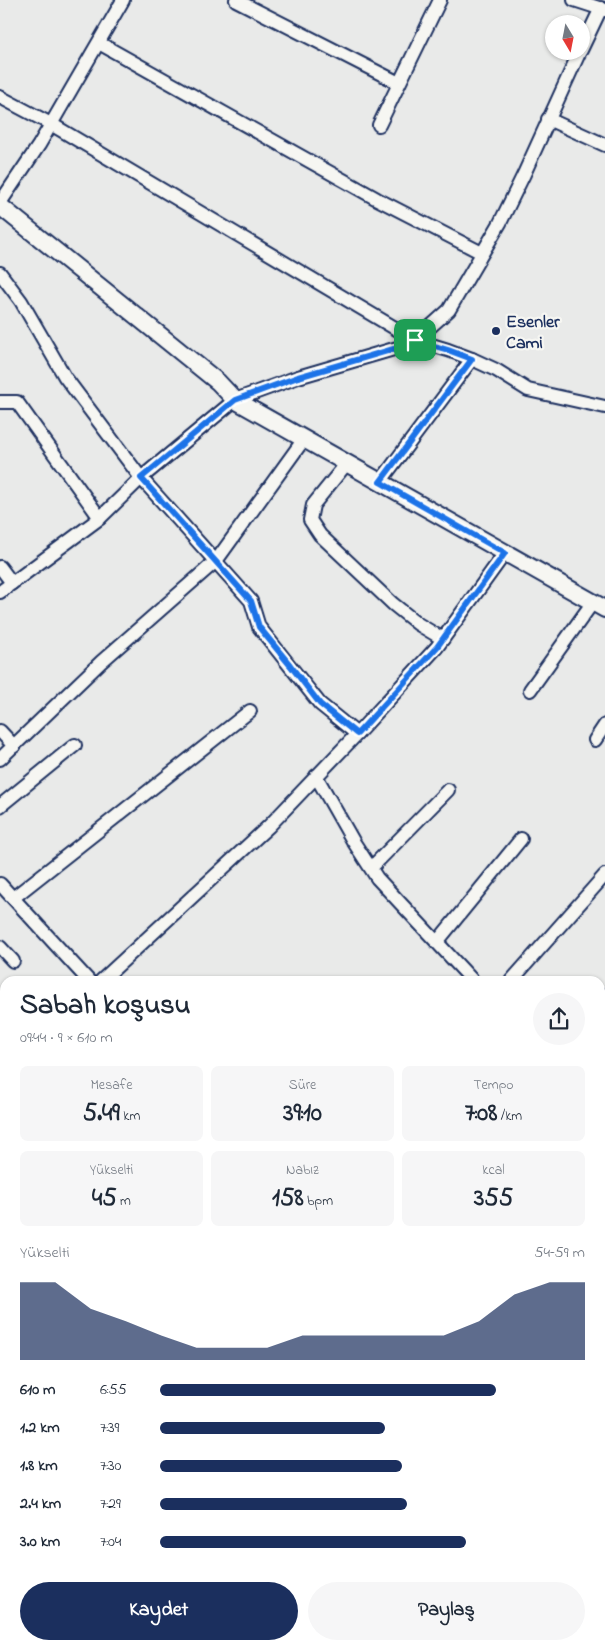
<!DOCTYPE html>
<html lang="tr">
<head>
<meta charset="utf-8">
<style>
	:root { --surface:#fff; --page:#f6f6f7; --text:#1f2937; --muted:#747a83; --accent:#1b2f5e }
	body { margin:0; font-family:"Indie Flower",sans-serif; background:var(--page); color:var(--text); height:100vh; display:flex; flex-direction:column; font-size:19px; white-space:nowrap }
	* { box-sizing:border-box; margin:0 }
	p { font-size:16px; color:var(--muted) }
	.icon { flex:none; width:28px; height:28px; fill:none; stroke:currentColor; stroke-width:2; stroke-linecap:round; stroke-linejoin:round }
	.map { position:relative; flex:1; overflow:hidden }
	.details { position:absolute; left:0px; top:976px; width:605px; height:674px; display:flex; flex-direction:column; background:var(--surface); border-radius:15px 15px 0 0; box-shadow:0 1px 4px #0004 }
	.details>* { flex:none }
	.needle { width:32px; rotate:170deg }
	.controls { position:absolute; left:545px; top:15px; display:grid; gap:10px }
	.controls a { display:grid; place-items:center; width:45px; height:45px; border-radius:50%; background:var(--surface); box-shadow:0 1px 4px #0004; font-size:25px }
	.pin { position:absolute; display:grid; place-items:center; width:42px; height:42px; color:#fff; margin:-21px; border-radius:10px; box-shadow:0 2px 8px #0006 }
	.round { display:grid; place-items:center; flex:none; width:52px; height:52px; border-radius:26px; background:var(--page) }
	.summary { display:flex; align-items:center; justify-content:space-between; height:85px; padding:0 20px }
	h1 { font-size:28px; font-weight:800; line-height:38px }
	.metrics { display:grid; grid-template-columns:repeat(3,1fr); gap:8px; height:85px; padding:5px 20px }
	.metrics div { display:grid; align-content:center; border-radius:8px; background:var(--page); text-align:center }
	.metrics b { font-size:25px; font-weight:800 }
	.metrics small { font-size:14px; font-weight:400 }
	.metrics p { font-size:14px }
	.chart { height:140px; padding:10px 20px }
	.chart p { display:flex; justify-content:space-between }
	.chart svg { width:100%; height:90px; margin-top:5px; fill:var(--accent); opacity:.7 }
	.button { display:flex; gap:10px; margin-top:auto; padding:10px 20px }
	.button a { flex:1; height:58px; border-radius:30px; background:var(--accent); color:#fff; font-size:20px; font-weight:800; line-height:58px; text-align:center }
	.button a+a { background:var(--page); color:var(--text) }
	ul { padding:0 20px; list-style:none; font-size:16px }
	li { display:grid; grid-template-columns:80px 60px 1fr; align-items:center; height:38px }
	li i { height:12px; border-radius:6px; background:var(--accent) }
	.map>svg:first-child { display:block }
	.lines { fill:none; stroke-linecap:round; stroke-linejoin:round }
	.minor-casing { stroke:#1b2f5e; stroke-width:16 }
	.tertiary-casing { stroke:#1b2f5e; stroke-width:20 }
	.minor { stroke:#f6f6f2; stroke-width:12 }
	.tertiary { stroke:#f6f6f2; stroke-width:16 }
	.route-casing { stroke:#fff; stroke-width:10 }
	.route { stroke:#1a73e8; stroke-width:6 }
	.poi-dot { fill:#1b2f5e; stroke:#f6f6f2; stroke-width:2 }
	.labels { text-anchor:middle; stroke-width:4.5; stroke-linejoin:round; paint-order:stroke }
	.poi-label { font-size:18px; font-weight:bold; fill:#1b2f5e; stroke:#f6f6f2; text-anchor:start }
</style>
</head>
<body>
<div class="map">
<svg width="605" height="1649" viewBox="0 0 605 1649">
	<rect width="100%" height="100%" fill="#e9eae9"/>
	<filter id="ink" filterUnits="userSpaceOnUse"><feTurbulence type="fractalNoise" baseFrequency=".02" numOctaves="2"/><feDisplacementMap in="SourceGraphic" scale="10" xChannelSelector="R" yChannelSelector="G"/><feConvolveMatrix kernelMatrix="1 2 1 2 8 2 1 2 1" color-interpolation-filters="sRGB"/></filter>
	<g filter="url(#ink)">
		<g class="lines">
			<g class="minor-casing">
				<g id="minor">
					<polyline points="236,0 399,83"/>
					<polyline points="574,0 605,10"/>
					<polyline points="99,43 377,199 482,253"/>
					<polyline points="581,50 601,8"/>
					<polyline points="0,97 51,124 415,340 448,350 472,359 496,370 528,390 605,407"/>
					<polyline points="548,119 605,145"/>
					<polyline points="379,125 440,0"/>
					<polyline points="0,203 39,145 123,0"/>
					<polyline points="0,273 21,301 65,377 141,478 251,601 259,627 320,704 357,734"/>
					<polyline points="0,402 17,402 100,518"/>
					<polyline points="347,463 313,505 310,520 320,535 393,604 418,624 443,639"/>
					<polyline points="380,482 472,359"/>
					<polyline points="0,567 12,583"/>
					<polyline points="0,592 100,518 141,478 235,400 298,377 411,344 449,310 500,223 524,174 580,51"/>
					<polyline points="530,690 593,602"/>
					<polyline points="0,731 14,746"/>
					<polyline points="595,740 605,725"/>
					<polyline points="0,759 101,662 216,561 304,439"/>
					<polyline points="316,776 353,841 377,878 473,981"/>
					<polyline points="0,806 75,745"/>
					<polyline points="371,868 448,790"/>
					<polyline points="0,884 89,981"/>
					<polyline points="13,898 250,711"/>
					<polyline points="437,942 521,839"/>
					<polyline points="0,947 13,961"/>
					<polyline points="101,981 269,826 357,734 437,647 505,553"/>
					<polyline points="511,981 605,875"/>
					<polyline points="600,1001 605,995"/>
					<polyline points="0,1073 5,1080"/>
					<polyline points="0,1207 5,1211"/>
					<polyline points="0,1271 5,1265"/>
					<polyline points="600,1310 605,1313"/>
					<polyline points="0,1425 5,1419"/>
					<polyline points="600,1431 605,1434"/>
					<polyline points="0,1553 5,1547"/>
					<polyline points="600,1561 605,1564"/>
					<polyline points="544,1645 549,1649"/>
					<polyline points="67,1649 71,1645"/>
					<polyline points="230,1649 233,1645"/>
					<polyline points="362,1649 364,1645"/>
				</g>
			</g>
			<g class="tertiary-casing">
				<polyline id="tertiary" points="0,206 218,382 235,400 605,609"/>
			</g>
			<use href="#minor" class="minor"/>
			<use href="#tertiary" class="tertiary"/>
		</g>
	</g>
	<g class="lines" filter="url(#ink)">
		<g class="route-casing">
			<polygon id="route" points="415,340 448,350 472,359 380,482 505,553 437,647 357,734 320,704 290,665 259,627 251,601 141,478 235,400 298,377 411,344"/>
		</g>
		<use href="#route" class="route"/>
	</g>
	<circle class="poi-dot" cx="496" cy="331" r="5"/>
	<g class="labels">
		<g class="poi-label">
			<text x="506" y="327">Esenler<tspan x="506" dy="21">Cami</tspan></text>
		</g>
	</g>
</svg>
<div class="controls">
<a><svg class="needle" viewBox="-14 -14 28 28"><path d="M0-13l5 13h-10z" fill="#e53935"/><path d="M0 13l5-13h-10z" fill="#747a83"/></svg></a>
</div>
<div class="pin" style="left:415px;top:340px;background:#1e9e55"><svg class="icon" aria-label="arrive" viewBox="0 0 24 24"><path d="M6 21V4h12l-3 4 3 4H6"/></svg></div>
<section class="details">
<div class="summary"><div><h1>Sabah koşusu</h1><p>09:44 · 9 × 610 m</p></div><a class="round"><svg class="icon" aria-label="share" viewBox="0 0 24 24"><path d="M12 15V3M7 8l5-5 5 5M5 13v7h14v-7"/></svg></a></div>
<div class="metrics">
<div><p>Mesafe</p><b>5.49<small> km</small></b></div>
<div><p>Süre</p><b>39:10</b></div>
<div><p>Tempo</p><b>7:08<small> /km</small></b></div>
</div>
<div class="metrics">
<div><p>Yükselti</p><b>45<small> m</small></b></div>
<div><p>Nabız</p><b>158<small> bpm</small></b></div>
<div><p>kcal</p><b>355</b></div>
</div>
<div class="chart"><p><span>Yükselti</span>54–59 m</p>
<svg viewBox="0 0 160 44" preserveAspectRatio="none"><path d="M0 44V6L10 6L20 19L30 25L40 32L50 38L60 38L70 38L80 32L90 32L100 32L110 32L120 32L130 25L140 12L150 6L160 6V44z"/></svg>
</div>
<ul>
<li><b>610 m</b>6:55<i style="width:79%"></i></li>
<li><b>1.2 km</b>7:39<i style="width:53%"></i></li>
<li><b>1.8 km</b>7:30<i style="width:57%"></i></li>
<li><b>2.4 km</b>7:29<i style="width:58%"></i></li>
<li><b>3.0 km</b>7:04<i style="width:72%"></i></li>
</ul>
<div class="button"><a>Kaydet</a><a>Paylaş</a></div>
</section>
</div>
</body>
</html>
